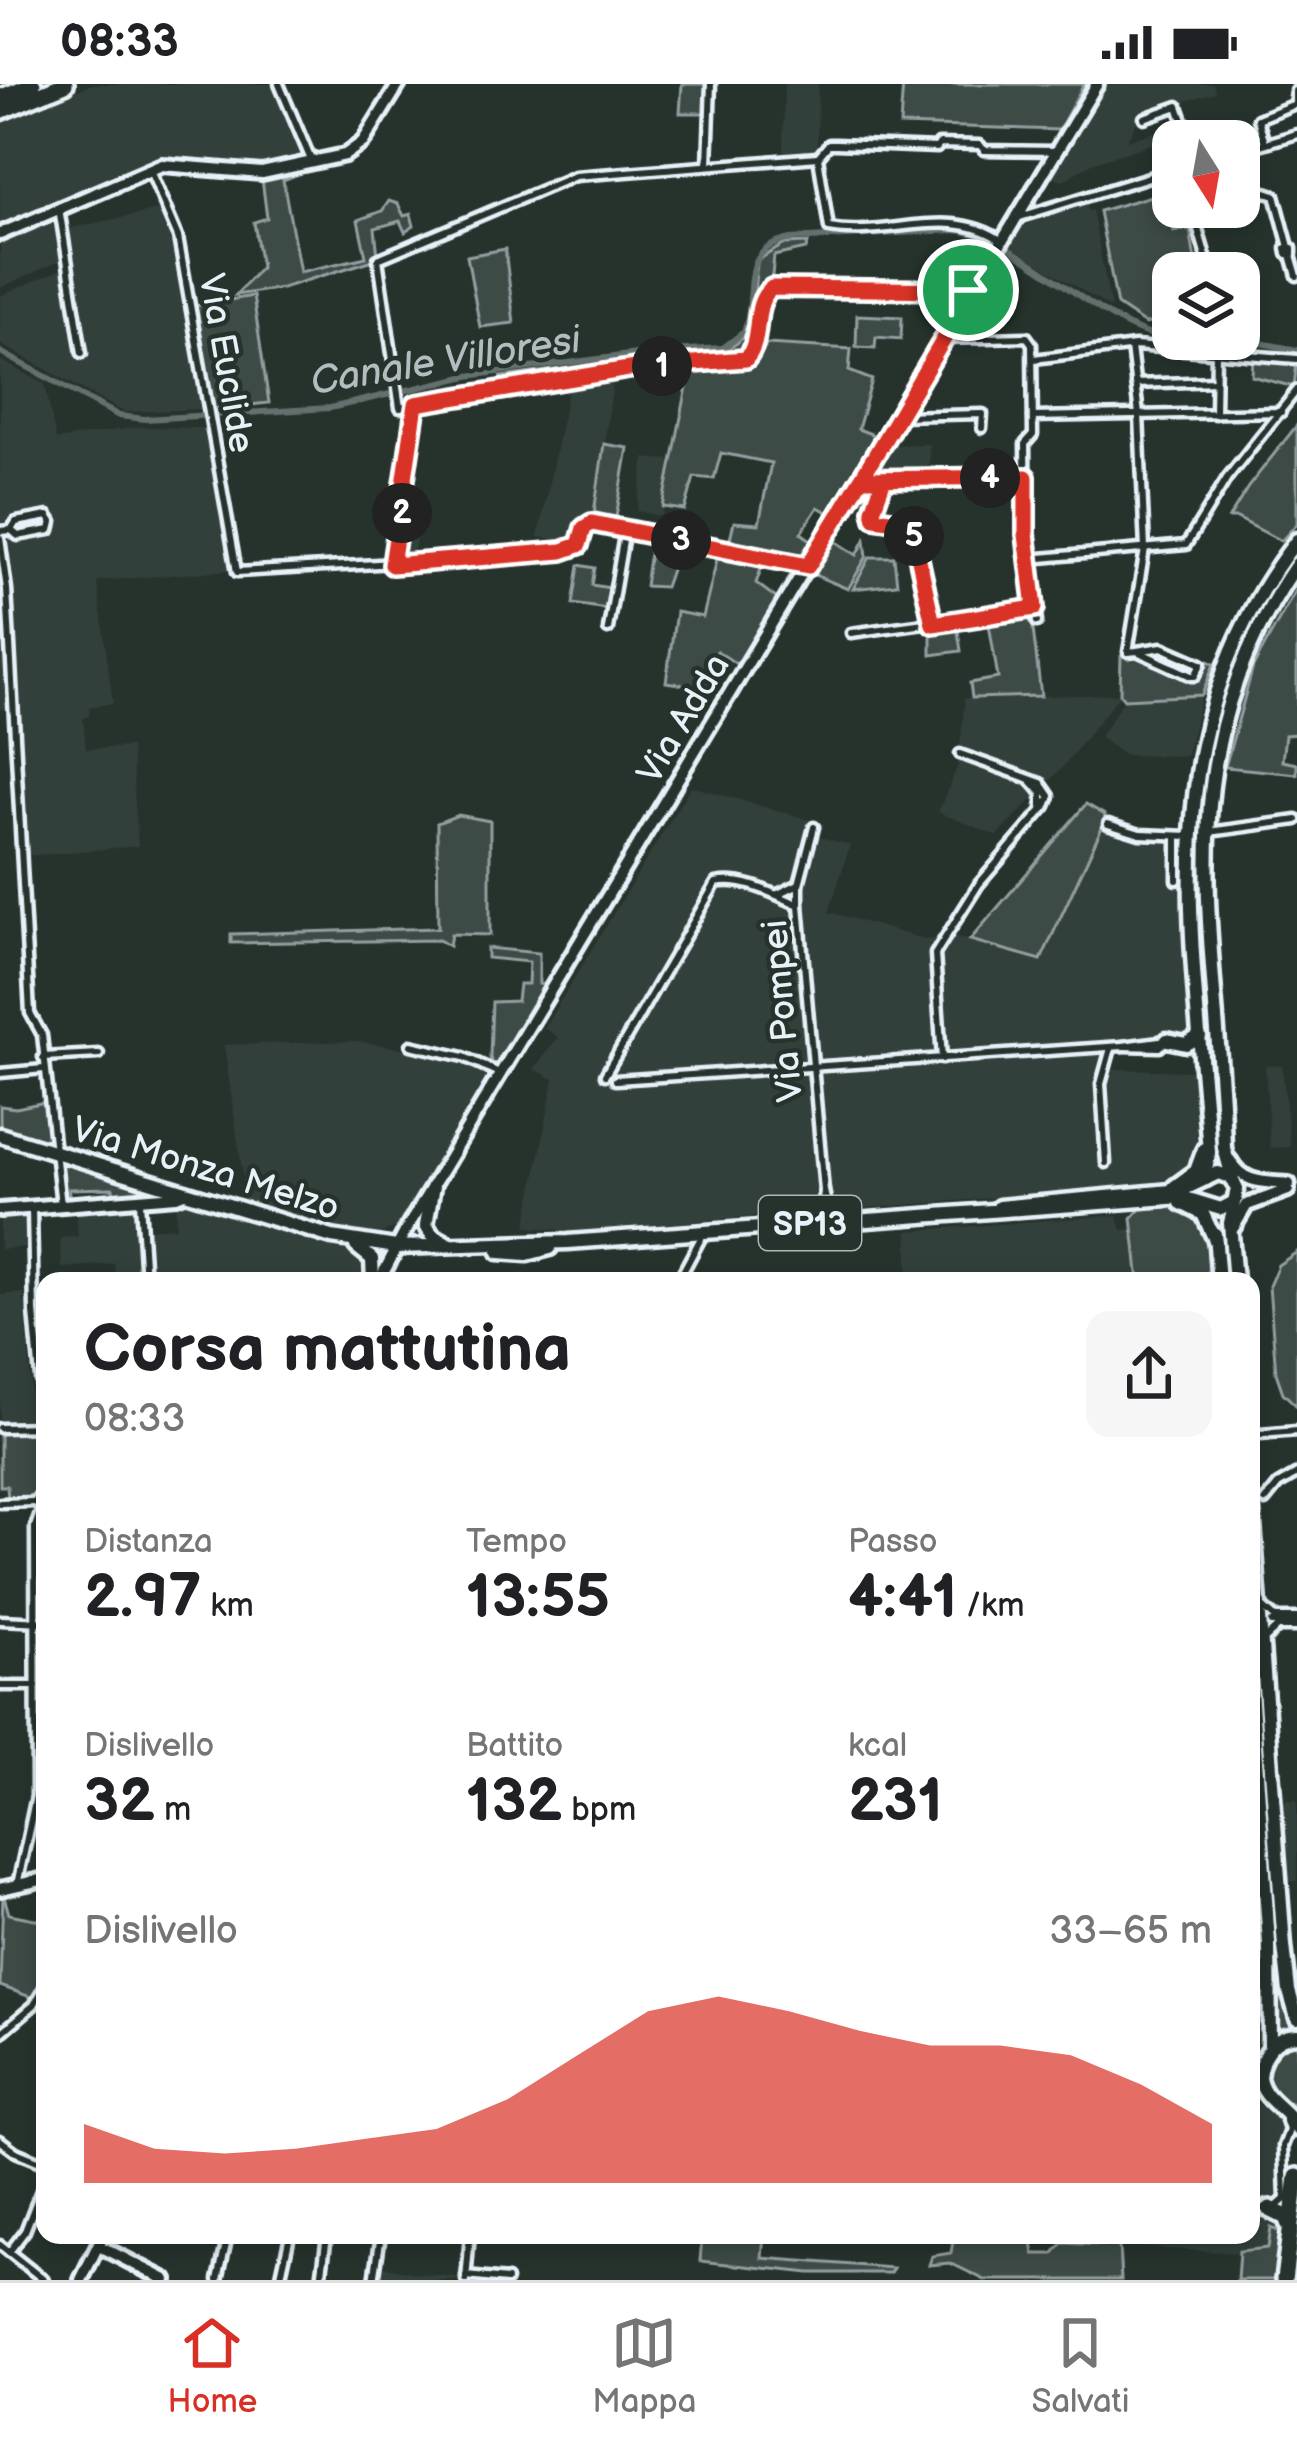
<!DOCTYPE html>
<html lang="it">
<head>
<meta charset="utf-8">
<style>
	:root { --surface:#fff; --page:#f6f6f6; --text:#202124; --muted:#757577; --line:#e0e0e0; --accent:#d93025 }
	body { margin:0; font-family:"Balsamiq Sans",sans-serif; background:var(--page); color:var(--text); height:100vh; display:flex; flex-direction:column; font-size:45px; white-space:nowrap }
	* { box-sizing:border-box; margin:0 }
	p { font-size:39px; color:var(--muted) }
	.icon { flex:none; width:66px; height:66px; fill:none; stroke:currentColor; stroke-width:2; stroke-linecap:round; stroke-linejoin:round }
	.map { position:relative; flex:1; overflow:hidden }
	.drawer { position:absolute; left:36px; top:1188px; width:1224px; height:972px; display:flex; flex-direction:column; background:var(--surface); border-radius:24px; box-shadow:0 6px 18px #0003 }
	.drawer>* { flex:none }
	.needle { width:78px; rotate:169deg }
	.fabs { position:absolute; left:1152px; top:36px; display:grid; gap:24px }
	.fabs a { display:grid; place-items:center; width:108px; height:108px; border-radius:24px; background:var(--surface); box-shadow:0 6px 18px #0003; font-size:60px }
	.pin { position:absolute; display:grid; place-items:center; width:102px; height:102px; color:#fff; margin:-51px; border:6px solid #fff; border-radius:50%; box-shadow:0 3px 12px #0007 }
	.km { position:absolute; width:60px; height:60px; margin:-30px; border-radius:50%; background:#222; color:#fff; font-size:33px; line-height:60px; text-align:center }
	.round { display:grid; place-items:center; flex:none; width:126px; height:126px; border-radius:24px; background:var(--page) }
	.summary { display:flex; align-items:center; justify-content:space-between; height:204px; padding:0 48px }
	h1 { font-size:66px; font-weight:600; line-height:90px }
	.metrics { display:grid; grid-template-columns:repeat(3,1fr); gap:18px; height:204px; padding:12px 48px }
	.metrics div { display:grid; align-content:center }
	.metrics b { font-size:60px; font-weight:600 }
	.metrics small { font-size:33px; font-weight:400 }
	.metrics p { font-size:33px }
	.chart { height:336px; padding:24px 48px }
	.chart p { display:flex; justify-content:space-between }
	.chart svg { width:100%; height:216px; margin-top:12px; fill:var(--accent); opacity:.7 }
	.status { display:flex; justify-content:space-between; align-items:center; height:84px; padding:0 60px; background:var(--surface); direction:ltr }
	.status svg { height:33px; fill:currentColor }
	.tabs { display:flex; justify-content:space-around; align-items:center; height:168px; border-top:3px solid var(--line); background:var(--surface); font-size:33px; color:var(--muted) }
	.tabs a { display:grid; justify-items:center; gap:6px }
	.tabs .active { color:var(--accent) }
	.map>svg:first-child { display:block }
	.built { fill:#333f3a }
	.green { fill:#3e4b47; stroke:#939ea0; stroke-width:3 }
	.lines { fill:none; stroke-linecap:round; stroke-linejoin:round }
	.canal { stroke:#636f6d; stroke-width:6 }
	.street-casing { stroke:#e8f1f8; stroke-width:15 }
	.secondary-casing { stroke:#e8f1f8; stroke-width:20 }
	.primary-casing { stroke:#e8f1f8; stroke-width:21 }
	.highway-casing { stroke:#e8f1f8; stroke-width:24 }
	.street { stroke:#26332d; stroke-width:6 }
	.secondary { stroke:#26332d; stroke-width:10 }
	.primary { stroke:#26332d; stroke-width:12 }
	.highway { stroke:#26332d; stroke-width:15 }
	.route-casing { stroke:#fff; stroke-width:24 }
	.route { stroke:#d93025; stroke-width:15 }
	.labels { text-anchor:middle; stroke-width:9; stroke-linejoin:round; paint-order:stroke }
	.shield { fill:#26332d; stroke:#aeb8bb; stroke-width:3 }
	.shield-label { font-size:33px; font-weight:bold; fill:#e8f1f8 }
	.street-label { font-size:36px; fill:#e8f1f8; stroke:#26332d }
	.water-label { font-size:39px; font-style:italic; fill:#b3bdc0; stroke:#26332d }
</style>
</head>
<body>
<div class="status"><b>08:33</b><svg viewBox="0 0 49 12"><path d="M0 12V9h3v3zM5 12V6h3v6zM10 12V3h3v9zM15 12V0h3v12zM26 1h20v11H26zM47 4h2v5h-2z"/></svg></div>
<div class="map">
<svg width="1297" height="2196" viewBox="0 0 1297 2196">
	<rect width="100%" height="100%" fill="#26332d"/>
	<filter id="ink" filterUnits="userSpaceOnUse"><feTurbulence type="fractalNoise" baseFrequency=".00833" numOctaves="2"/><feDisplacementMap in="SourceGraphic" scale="24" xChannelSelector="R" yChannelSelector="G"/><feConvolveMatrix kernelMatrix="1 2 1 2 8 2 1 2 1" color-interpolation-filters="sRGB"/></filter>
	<g filter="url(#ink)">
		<g class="built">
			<polygon points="92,0 270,0 303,69 299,79 268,85 183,78 179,71 0,145 0,38"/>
			<polygon points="784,0 818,0 817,66 783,70"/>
			<polygon points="1103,0 1213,0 1216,8 1141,30 1127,56 1159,47 1162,57 1094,78 1062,97 1053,92"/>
			<polygon points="1087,120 1088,127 1092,126 1111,224 1008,161 1017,146 1035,136"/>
			<polygon points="163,125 175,156 204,325 124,328 0,260 0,212 73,180 67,145"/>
			<polygon points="52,135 61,176 0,204 0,157"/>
			<polygon points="0,276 45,300 56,356 137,343 207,344 230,486 97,497 113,619 89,623 89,632 83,634 86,665 131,663 138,762 24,772 19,625 0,625"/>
			<polygon points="613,299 593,436 581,435 576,457 538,453 568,306"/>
			<polygon points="929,360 929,390 873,390 871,387 887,361"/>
			<polygon points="645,374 670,376 662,432 637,427"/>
			<polygon points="407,412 423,415 413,472 396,473"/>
			<polygon points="1120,610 1062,684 997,752 938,728 958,681 965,614"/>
			<polygon points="1202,611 1186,672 1123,671 1100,653 1124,615"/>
			<polygon points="691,702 824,740 820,753 850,761 829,828 926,856 954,852 1040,876 1103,741 1138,754 1171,757 1172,798 1183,798 1188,870 1184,870 1193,964 1117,970 1116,967 1113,985 1193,987 1197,1062 1193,1082 1177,1096 1158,1101 571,1147 526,1143 554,995 534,985 558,953 544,944"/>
			<polygon points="356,957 461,974 496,990 404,1140 381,1149 379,1154 247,1120 224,961"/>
			<polygon points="1265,981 1282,982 1290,1063 1270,1064"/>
			<polygon points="176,1115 356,1167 366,1185 361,1197 149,1197 144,1145 176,1143"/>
			<polygon points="136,1119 142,1197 116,1197 114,1180 62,1184 60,1154 78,1152 76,1122"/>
			<polygon points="26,1128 28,1163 0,1165 0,1130"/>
			<polygon points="1117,1131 1122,1146 1132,1145 1135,1179 1142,1197 908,1197 908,1147"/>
			<polygon points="24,1209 34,1339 0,1340 0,1211"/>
			<polygon points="1279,1716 1297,1716 1297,1797 1287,1798"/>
			<polygon points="1251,1871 1252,1887 1264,1887 1264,1959 1251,1979"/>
			<polygon points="1251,2015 1275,2032 1284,2052 1289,2077 1287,2150 1268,2164 1238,2169 1119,2162 1119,2151 1251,2151"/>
			<polygon points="381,2182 416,2189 486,2196 379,2196"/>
		</g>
		<g class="green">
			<polygon points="682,0 708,0 706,29 680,29"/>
			<polygon points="903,0 1084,0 1059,46 900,41"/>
			<polygon points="300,85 298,90 283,96 300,188 366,173 358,136 382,127 389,117 398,120 404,132 411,130 414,142 405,148 400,137 375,144 378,172 370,177 282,204 236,211 261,183 254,138 267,134 262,95"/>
			<polygon points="1165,108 1174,147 1190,145 1197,189 1173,189 1173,247 1153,247 1151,239 1145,240 1117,221 1099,127"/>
			<path d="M 808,159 L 806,165 L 774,172 L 771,201 L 763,204 L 768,211 L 763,259 L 754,262 L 745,272 L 502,302 L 501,293 L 731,263 C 760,248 751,204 758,176 L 785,160 Z"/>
			<polygon points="505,165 514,239 480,243 467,172"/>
			<polygon points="253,212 269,319 214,325 195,222"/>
			<polygon points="857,231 902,233 901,255 876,253 875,264 856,263"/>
			<polygon points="767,260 851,265 849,287 872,296 858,345 879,353 829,429 818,423 801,449 811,456 799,475 728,463 734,438 759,440 771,379 721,369 714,395 694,393 685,426 663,423 690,288 754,279"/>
			<polygon points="1253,272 1297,279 1294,303 1252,292"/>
			<polygon points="1297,341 1297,440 1281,457 1237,434 1229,434 1248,403"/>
			<polygon points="604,360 628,364 615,439 593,436"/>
			<polygon points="652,454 680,460 665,503 645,502"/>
			<polygon points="831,454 857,471 865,456 867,472 848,505 810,489"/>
			<polygon points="1297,461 1297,476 1269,519 1208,690 1202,749 1202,803 1221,1067 1226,1087 1210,1089 1192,749 1217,614 1252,530"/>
			<polygon points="719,467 764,477 756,499 780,517 738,581 717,567 704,604 666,598 676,528 703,533"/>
			<polygon points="870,473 894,473 897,500 853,505"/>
			<polygon points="579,481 595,484 592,501 610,504 607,525 573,520"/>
			<polygon points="1297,503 1297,650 1285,651 1282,677 1297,680 1297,690 1225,683 1253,583"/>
			<polygon points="1031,528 1041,612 972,614 970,599 998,594 988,534"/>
			<polygon points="957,540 961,567 931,571 931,545"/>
			<polygon points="1139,570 1176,591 1178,588 1198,593 1206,576 1214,580 1202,611 1124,615 1120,610 1121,572"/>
			<polygon points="1086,720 1105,731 1103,741 1041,876 970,856"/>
			<polygon points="458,731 490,737 490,851 451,850 449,862 439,856 231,859 231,850 438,844 437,739"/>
			<polygon points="487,864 539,869 539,900 547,902 498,984 492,982 490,973 492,918 517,917 519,900 528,900 529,878 487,874"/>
			<polygon points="45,1018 48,1054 44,1058 0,1046 0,1022 16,1024"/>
			<polygon points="64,1075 170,1109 114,1114 113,1104 69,1105 69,1116 64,1112 60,1077"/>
			<path d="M 1169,1121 C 1210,1128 1209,1162 1208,1197 L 1142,1197 L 1138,1189 L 1132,1134 L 1142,1123 Z"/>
			<polygon points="1297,1168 1297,1322 1283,1309 1276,1289 1269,1202 1278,1181"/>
			<polygon points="40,1346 43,1403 27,1414 8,1415 7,1402 0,1402 0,1347"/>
			<path d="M 1251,1473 L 1293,1933 L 1297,1948 L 1287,1946 L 1274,1954 C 1275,1793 1251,1633 1251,1473 Z"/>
			<polygon points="3,1809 9,1830 45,1837 45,1889 33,1914 0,1902"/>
			<polygon points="1290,1957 1297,1957 1297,2019 1293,2020 1271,2012 1263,1989 1275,1965"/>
			<polygon points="1271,2144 1287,2150 1280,2196 1237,2196 1239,2167 1268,2164"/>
			<polygon points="696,2151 764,2151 762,2174 893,2184 890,2189 810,2189 700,2177 702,2152"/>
			<polygon points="954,2151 1031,2153 1034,2170 1053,2170 1063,2159 1119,2162 1121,2196 985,2196 950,2179 929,2181 932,2172 951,2169"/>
		</g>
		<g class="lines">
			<g class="canal">
				<polyline points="1174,255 1250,257 1297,266"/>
				<path d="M 0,268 L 119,332 L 145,335 L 330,324 L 468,292 L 652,268 L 723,264 L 744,248 C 759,209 736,165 791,155 L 955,146 C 1027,154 1102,250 1173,255"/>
			</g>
			<g class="street-casing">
				<g id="street">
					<polyline points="279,0 311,76"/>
					<polyline points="1144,34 1178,22 1190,57"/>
					<polyline points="1265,59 1258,35 1295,20 1295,7"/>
					<polyline points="1239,67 1297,50"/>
					<polyline points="819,72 829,60 836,60 937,64 939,60 980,61 984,66 1054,67"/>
					<path d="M 818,73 L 575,92 L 378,175 L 400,324 L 431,316 L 641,283 L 746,275 C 764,255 750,220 772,204 L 972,206"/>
					<path d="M 818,73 L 829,144 C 887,155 950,120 1002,157"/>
					<polyline points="708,80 711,0"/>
					<polyline points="151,89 178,153 237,488 538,471 579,461 584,444 592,439 808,482"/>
					<polyline points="1162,91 1165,99 1173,96"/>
					<polyline points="1239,116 1266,108 1275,111 1289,163"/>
					<polyline points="1181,123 1187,129 1212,123"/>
					<polyline points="59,124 82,269"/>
					<polyline points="1193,128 1210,186"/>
					<polyline points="1020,133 1165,88 1173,93"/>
					<polygon points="1286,164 1292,164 1292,170 1287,170"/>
					<polyline points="1291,171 1297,192"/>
					<polyline points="943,255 1027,253 1032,260 1033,351 1025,360 1026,450 1037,538"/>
					<polyline points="1131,263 1139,331 1145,465 1128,568 1137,567 1191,592 1195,592 1201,580 1162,563 1137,567"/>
					<polyline points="1034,275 1135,262 1297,275"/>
					<polyline points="1135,300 1215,297"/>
					<polyline points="1215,330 1216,268"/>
					<polyline points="899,332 983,330 982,344"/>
					<polyline points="1033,333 1281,328"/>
					<polyline points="861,395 1026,393"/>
					<polyline points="884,395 873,431 879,436 911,438 933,540"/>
					<polyline points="0,447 11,446 18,452 50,446 52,438 48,432 16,438 11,446"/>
					<polyline points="0,454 7,505 30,929 42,951 61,1121"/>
					<polyline points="1029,475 1186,461 1227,394 1297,306"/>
					<polyline points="392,481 416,320"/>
					<polyline points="608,545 625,445"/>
					<polyline points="851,549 1035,524"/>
					<polyline points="1032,698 1042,709 1042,723"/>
					<polyline points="1108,740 1140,750 1189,752"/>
					<polyline points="814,743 799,800 799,821 824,1107"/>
					<polyline points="1209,748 1297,736"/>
					<polyline points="1177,752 1177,796"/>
					<polyline points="778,810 799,800"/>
					<polygon points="1167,956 1160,963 1123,962"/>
					<polyline points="411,961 464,973 499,989"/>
					<polyline points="43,973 99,970"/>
					<polyline points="942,975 935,870 979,800 1046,722 1050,712 1041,699 960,670"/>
					<polyline points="0,989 44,985"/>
					<path d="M 605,991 L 716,799 C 743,793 774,810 799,821"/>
					<polyline points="616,996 1123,962"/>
					<polyline points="1106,1079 1101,1000 1111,964"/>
					<polyline points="140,1117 145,1197"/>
					<polyline points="32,1125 34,1228 45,1349"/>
					<polyline points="821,1138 824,1107 831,1137"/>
					<polyline points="678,1197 701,1154"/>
					<polyline points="0,1344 45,1343"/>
					<polyline points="1251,1346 1260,1350 1297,1347"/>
					<polyline points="45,1411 39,1412 35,1418 45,1426"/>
					<polyline points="1265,1417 1278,1401 1297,1390"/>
					<polyline points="0,1419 35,1418"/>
					<polyline points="1264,1524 1275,1534 1297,1534"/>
					<polyline points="0,1536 45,1538"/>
					<polyline points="1272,1539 1297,1539"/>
					<polyline points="1265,1555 1278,1543 1297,1543"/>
					<polyline points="0,1602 36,1602"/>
					<polyline points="17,1801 36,1712 35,1443 41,1426"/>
					<polyline points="1251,1825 1261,1796"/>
					<polyline points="1251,1829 1257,1887"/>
					<polyline points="0,1950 34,1921 45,1902"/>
					<polyline points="0,2056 16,2068 45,2080"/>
					<polyline points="1251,2125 1276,2123 1285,2115 1283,2062 1289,2046 1286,2037"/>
					<polyline points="0,2161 44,2196"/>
					<polyline points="9,2168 25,2147 45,2096"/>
					<polyline points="466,2192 507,2196"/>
					<polyline points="218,2196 228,2151"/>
					<polyline points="280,2196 290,2151"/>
					<polyline points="321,2196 327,2151"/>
					<polyline points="374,2196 381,2151"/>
					<polyline points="466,2196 470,2151"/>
				</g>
			</g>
			<g class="secondary-casing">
				<g id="secondary">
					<polyline points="0,150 162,81 262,89 345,71 363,58 399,0"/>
					<path d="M 1230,1076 C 1242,1100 1265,1098 1289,1100"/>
					<polyline points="0,1126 176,1112 186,1108"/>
					<polyline points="1234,1143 1247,1121 1288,1106"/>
					<polyline points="379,1197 406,1146 1097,0"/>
					<polyline points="0,1805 45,1795"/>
					<polyline points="99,2162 166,2196"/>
					<polyline points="81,2196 103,2151"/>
				</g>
			</g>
			<g class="primary-casing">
				<g id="primary">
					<polyline points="1167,956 1186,960 1200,952"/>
					<polyline points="0,1051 332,1153 396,1163 568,1158 1182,1113 1221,1125 1234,1118 1237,1105 1231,1093 1218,1089 1182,1106 999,1123"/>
					<path d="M 1232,1093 L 1224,1064 C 1218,846 1162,677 1297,480"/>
					<path d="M 1206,1095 L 1209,1068 C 1193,848 1150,645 1297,456"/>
					<polyline points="433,1102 426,1141 432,1151 450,1161"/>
					<polyline points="1174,1103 1196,1087 1204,1065"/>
					<polyline points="1181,1119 1203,1130 1216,1158"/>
					<polyline points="1215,1150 1219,1197"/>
					<polyline points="356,1162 372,1175 373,1197"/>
					<polyline points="499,1168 527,1170 550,1164"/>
					<polyline points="1235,1197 1230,1139 1236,1115"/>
					<polyline points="1251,1412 1284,1862 1289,1907 1297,1934"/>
					<polyline points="1251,1605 1269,1859 1270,1964"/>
					<path d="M 1297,1951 C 1273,1952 1261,1971 1259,1993 C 1263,2018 1287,2023 1297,2045"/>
				</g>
			</g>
			<g class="highway-casing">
				<g id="highway">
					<polyline points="0,14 33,0"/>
					<polyline points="0,27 65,0"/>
					<polyline points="1270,2125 1286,2133 1291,2146"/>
					<polyline points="1284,2196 1297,2093"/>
				</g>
			</g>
			<use href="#street" class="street"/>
			<use href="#secondary" class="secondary"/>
			<use href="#primary" class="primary"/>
			<use href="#highway" class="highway"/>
		</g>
	</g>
	<g class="lines" filter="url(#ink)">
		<g class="route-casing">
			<path id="route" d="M 968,206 L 772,204 C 750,220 764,255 746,275 L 641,283 L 416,320 L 392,481 L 562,467 L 579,461 L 584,444 L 592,439 L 808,482 L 861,395 L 1026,393 L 1026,450 L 1035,524 L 933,540 L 911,439 L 875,434 L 873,426 L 884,395 L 861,395 L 973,206 L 968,206"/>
		</g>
		<use href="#route" class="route"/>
	</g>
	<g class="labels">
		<rect class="shield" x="759" y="1112" width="102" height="54" rx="9"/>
		<g class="shield-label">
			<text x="810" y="1151">SP13</text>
		</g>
		<g class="street-label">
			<text transform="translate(228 279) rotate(80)" y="13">Via Euclide</text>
			<text transform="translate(682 634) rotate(-59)" y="13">Via Adda</text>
			<text transform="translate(781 927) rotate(-95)" y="13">Via Pompei</text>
			<text transform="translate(206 1083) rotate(17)" y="13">Via Monza Melzo</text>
		</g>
		<g class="water-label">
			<text transform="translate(445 275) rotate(-9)" y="14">Canale Villoresi</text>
		</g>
	</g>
</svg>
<div class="fabs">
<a><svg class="needle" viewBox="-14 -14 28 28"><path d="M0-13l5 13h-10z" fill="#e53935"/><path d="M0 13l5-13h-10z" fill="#757577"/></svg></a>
<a><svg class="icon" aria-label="layers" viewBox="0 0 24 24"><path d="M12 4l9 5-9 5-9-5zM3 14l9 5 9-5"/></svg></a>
</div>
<div class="pin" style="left:968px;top:206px;background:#1e9e55"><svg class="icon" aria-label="arrive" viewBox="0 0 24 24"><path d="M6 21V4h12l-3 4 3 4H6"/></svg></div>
<b class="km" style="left:662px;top:282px">1</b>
<b class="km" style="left:402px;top:429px">2</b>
<b class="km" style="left:681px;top:456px">3</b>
<b class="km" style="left:990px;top:394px">4</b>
<b class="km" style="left:914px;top:452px">5</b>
<section class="drawer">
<div class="summary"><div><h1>Corsa mattutina</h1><p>08:33</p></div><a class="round"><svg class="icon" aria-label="share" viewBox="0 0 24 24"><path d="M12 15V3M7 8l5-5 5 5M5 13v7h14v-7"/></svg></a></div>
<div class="metrics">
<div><p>Distanza</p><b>2.97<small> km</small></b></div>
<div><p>Tempo</p><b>13:55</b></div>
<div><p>Passo</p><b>4:41<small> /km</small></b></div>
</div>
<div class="metrics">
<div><p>Dislivello</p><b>32<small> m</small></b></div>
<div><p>Battito</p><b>132<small> bpm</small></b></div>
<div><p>kcal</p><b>231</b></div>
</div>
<div class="chart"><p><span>Dislivello</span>33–65 m</p>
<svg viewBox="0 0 160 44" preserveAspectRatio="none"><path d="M0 44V32L10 37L20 38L30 37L40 35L50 33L60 27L70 18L80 9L90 6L100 9L110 13L120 16L130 16L140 18L150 24L160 32V44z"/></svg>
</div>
</section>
</div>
<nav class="tabs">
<a class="active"><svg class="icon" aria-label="home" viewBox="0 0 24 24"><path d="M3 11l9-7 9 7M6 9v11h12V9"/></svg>Home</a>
<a><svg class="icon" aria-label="map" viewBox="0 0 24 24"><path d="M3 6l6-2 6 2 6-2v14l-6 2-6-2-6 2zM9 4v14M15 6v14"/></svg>Mappa</a>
<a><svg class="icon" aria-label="saved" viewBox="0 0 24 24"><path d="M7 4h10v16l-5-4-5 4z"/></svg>Salvati</a>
</nav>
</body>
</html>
